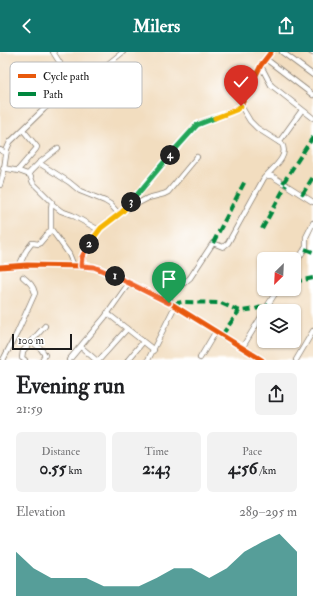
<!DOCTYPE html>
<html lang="en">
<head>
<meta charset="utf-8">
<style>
	:root { --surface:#fff; --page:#f2f2f2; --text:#202124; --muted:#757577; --accent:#0f766e }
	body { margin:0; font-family:"IM FELL Double Pica",serif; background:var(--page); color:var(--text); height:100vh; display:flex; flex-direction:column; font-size:15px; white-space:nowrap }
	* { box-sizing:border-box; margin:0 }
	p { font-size:13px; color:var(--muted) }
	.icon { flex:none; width:22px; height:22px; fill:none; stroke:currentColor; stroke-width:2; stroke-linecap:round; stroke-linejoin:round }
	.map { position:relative; height:308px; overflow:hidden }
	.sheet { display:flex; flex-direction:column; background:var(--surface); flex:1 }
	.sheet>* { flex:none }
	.needle { width:26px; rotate:204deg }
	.tools { position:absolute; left:257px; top:200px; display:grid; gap:8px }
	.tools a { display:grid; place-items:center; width:44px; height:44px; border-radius:6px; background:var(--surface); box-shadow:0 1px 3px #0004; font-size:20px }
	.scale { position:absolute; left:12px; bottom:10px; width:60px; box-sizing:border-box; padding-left:4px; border:2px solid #1c1c1c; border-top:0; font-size:11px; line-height:14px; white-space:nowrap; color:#1c1c1c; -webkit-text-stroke:3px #fff; paint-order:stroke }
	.pin { position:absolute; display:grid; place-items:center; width:34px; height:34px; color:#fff; margin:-41px -17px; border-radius:50% 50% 50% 0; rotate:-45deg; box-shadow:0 0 4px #0007 }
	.pin .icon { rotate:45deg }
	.km { position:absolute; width:20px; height:20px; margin:-10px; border-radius:50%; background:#222; color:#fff; font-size:11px; line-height:20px; text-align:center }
	.round { display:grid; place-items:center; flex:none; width:42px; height:42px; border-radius:6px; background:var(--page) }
	.overview { display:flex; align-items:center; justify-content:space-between; height:68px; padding:0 16px }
	h1 { font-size:22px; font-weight:700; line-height:30px }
	.metrics { display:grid; grid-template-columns:repeat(3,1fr); gap:6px; height:68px; padding:4px 16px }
	.metrics div { display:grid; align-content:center; border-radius:6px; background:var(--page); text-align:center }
	.metrics b { font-size:17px; font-weight:700 }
	.metrics small { font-size:11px; font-weight:400 }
	.metrics p { font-size:11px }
	.chart { height:112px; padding:8px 16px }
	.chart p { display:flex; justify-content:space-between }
	.chart svg { width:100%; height:72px; margin-top:4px; fill:var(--accent); opacity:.7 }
	header { display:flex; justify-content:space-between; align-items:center; height:52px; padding:0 16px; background:var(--accent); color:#fff; font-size:18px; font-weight:700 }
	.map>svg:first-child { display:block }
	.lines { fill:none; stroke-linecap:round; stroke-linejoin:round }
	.minor-casing { stroke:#877c6e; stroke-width:6 }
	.minor { stroke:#fff; stroke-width:4.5 }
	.quiet { stroke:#00873e; stroke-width:4; stroke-dasharray:8 4; stroke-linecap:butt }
	.cycleway-casing { stroke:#fff; stroke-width:8 }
	.cycleway { stroke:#e8590c; stroke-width:5 }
	.split-1-casing { stroke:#fff; stroke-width:8 }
	.split-2-casing { stroke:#fff; stroke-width:8 }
	.split-3-casing { stroke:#fff; stroke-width:8 }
	.split-4-casing { stroke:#fff; stroke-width:8 }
	.split-5-casing { stroke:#fff; stroke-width:8 }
	.split-6-casing { stroke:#fff; stroke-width:8 }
	.split-1 { stroke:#f0652b; stroke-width:5 }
	.split-2 { stroke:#f0652b; stroke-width:5 }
	.split-3 { stroke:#f5b400; stroke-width:5 }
	.split-4 { stroke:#22a559; stroke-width:5 }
	.split-5 { stroke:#22a559; stroke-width:5 }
	.split-6 { stroke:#f5b400; stroke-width:5 }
	.key { fill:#fff; stroke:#bbb; stroke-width:1 }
	.key-label { font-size:11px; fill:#1c1c1c }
</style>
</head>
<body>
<header><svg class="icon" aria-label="back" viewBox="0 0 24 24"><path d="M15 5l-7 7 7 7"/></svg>Milers<svg class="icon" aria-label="share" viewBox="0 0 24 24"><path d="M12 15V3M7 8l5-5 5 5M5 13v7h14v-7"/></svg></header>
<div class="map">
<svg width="313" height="308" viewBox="0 0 313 308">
	<rect width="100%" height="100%" fill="#fff"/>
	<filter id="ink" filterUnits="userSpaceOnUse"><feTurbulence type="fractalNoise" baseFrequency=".025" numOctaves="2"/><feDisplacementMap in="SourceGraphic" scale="8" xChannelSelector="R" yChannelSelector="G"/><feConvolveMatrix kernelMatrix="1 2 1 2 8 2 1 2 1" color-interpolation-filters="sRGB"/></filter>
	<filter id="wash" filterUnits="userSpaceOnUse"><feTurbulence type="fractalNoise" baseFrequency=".012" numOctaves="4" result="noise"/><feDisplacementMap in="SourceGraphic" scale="16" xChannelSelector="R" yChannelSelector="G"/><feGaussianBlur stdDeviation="0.9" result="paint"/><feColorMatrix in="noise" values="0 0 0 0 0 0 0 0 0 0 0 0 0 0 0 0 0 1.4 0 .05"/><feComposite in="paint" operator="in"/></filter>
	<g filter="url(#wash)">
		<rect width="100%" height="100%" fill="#f2ddbf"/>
	</g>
	<g filter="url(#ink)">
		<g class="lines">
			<g class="minor-casing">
				<g id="minor">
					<polyline points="53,0 60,11 63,41"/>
					<polyline points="282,0 313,23"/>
					<polyline points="311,0 313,1"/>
					<polyline points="266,7 313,43"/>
					<polyline points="261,14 271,33 313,66"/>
					<path d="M 241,54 L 250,69 L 257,76 L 282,92 C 289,104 274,115 267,123"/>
					<polyline points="279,90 302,58"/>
					<polyline points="0,98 6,101"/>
					<polyline points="39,111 69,130 80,139 105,149 110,152 119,162"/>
					<polyline points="3,116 19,119 30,123 33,131 52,150 51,156 51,177 69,202 74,214"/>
					<polyline points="18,118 36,97 37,95 23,78"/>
					<polyline points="28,122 39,111 58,96"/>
					<polyline points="0,133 3,123 7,97 10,90 44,57 63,41 94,23 123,0"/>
					<polyline points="52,152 61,159 72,163 99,178"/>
					<polyline points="127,157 148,146 164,142 168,140 197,105"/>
					<polyline points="19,214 26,199 32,191 39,192 51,178"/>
					<polyline points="81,214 85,198 99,178 126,156 194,75 202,70 229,61 241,54 261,13 271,0"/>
					<polyline points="294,214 304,198 306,195 306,185 313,171"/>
					<polyline points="0,215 27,213 86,214 100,217 153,242 175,254 262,308"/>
					<polyline points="169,251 171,240 176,235 184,231 190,226 213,191 223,195 228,191 264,126 266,124 272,124 313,150"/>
					<polyline points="264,259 278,237"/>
					<polyline points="107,261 154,298"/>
					<polyline points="31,289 41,297 45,303 42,308"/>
					<polyline points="81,295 96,308"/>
					<polyline points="242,296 264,260"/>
					<polyline points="200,306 216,279"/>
					<path d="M 3,308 L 17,281 L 35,241 C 33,233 29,230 23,225"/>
					<polyline points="25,308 22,306 23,299 45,274"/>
					<polyline points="69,308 105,265 129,231"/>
					<polyline points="99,308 127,277"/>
					<polyline points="128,308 143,290"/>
					<polyline points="148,308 175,254"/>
					<polyline points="296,308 313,279"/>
				</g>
			</g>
			<use href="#minor" class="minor"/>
			<g class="quiet">
				<polyline points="283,131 313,85"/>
				<polyline points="302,143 313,125"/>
				<polyline points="262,177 286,133"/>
				<polyline points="213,191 246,127"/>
				<polyline points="305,197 313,200"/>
				<polyline points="294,230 313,226"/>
				<polyline points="175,254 177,251 182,250 221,251 237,258 241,259 255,257 268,253"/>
				<polyline points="222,283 239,259"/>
			</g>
			<g class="cycleway-casing">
				<g id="cycleway">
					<polyline points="81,214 85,198 99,178 126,156 194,75 202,70 229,61 241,54 261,13 271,0"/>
					<polyline points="0,215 27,213 86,214 100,217 153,242 175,254 262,308"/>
				</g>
			</g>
			<use href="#cycleway" class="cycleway"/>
		</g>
	</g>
	<g class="lines" filter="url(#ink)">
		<g class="split-1-casing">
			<polyline id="split-1" points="115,224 169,251"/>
		</g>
		<g class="split-2-casing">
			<polyline id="split-2" points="89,192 82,205 81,214 94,215 115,224"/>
		</g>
		<g class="split-3-casing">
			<polyline id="split-3" points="89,192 101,176 122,160 131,150"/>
		</g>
		<g class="split-4-casing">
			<polyline id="split-4" points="131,150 170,103"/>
		</g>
		<g class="split-5-casing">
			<polyline id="split-5" points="170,103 197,73 215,66"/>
		</g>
		<g class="split-6-casing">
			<polyline id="split-6" points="215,66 236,58 241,54"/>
		</g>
		<use href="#split-1" class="split-1"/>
		<use href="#split-2" class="split-2"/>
		<use href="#split-3" class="split-3"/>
		<use href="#split-4" class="split-4"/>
		<use href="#split-5" class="split-5"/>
		<use href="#split-6" class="split-6"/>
	</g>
	<rect x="10" y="10" width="132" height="46" rx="6" class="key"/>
	<rect x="18" y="22" width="18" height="4" fill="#e8590c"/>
	<rect x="18" y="40" width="18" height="4" fill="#00873e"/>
	<g class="key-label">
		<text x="43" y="28">Cycle path</text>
		<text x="43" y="46">Path</text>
	</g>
</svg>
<div class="tools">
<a><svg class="needle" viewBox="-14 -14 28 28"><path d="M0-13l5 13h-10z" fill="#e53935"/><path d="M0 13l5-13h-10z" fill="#757577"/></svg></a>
<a><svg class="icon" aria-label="layers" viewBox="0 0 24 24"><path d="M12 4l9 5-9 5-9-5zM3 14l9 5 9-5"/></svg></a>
</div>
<div class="scale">100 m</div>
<div class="pin" style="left:169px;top:251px;background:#1e9e55"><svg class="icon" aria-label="arrive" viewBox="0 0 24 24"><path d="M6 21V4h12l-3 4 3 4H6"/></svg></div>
<div class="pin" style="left:241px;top:54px;background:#d93025"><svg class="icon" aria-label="check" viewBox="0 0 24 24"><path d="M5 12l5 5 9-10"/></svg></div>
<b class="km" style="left:115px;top:224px">1</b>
<b class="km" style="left:89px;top:192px">2</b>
<b class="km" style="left:131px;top:150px">3</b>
<b class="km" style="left:170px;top:103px">4</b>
</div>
<section class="sheet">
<div class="overview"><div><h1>Evening run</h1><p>21:59</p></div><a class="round"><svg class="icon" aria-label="share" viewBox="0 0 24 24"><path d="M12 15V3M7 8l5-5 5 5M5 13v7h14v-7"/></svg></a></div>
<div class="metrics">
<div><p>Distance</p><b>0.55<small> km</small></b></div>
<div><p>Time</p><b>2:43</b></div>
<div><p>Pace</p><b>4:56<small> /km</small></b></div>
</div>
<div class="chart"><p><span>Elevation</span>289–295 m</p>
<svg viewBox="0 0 160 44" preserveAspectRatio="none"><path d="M0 44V17L10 27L20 33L30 33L40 33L50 38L60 38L70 38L80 33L90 27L100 27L110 33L120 27L130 17L140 11L150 6L160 17V44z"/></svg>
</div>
</section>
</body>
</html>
